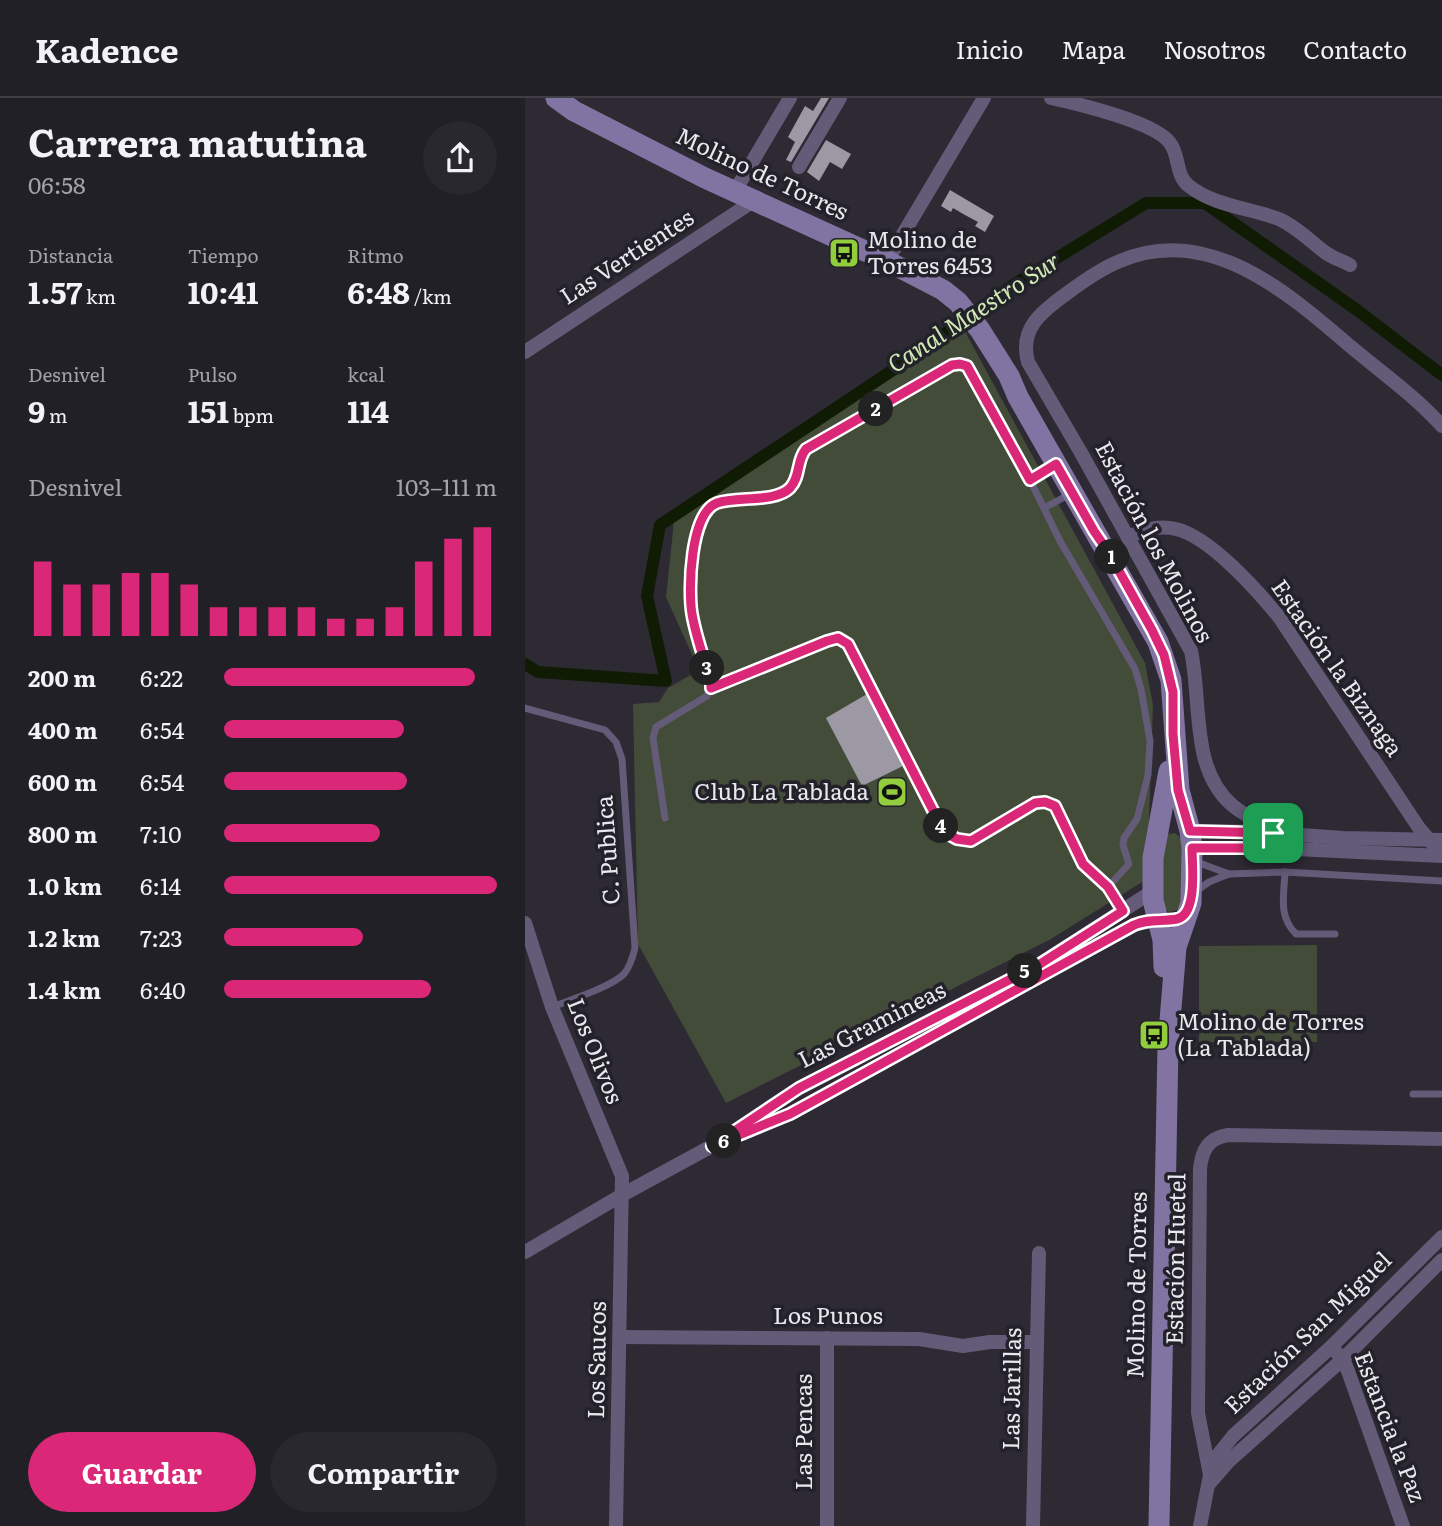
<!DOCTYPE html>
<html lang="es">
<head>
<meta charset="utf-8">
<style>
	:root { --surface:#222027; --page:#2a282f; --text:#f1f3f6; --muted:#a2a3a7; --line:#3f3e44; --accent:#db2777 }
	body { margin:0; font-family:Literata,serif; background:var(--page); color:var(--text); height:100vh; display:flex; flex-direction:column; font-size:26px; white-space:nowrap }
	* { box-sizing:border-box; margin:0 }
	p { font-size:23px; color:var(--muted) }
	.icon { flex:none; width:38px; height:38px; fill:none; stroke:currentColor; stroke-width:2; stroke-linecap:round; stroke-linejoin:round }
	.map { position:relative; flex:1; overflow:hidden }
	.sheet { display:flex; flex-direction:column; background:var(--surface); width:525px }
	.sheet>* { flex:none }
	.pin { position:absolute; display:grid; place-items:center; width:60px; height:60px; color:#fff; margin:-30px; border-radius:14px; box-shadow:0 4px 10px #0006 }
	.km { position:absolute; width:35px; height:35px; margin:-18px; border-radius:50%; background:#222; color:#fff; font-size:19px; line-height:35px; text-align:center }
	.round { display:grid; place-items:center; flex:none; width:74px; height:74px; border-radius:37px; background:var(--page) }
	.headline { display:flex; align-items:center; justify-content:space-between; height:119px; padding:0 28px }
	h1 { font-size:38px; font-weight:700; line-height:52px }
	.figures { display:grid; grid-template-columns:repeat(3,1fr); gap:10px; height:119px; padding:7px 28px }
	.figures div { display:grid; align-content:center }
	.figures b { font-size:30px; font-weight:700 }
	.figures small { font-size:19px; font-weight:400 }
	.figures p { font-size:19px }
	.chart { height:196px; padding:14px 28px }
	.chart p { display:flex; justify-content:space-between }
	.chart svg { width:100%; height:126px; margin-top:7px; stroke:var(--accent); stroke-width:6 }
	.cta { display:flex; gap:14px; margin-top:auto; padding:14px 28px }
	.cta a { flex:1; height:80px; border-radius:42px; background:var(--accent); color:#fff; font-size:28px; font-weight:700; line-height:80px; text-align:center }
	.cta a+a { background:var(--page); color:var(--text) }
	ul { padding:0 28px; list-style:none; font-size:23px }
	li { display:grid; grid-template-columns:112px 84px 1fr; align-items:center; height:52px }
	li i { height:18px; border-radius:9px; background:var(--accent) }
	header { display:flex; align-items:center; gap:42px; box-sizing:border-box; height:98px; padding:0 35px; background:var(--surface); border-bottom:2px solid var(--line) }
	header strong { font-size:33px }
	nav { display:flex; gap:38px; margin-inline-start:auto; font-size:24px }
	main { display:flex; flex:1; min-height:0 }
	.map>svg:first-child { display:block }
	.green { fill:#424c39 }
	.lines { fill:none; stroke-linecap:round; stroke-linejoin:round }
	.canal { stroke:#101b04; stroke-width:12 }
	.building { fill:#9c99a4 }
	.lane { stroke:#635b78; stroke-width:7 }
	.street { stroke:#635b78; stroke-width:14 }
	.secondary { stroke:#8274a2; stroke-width:21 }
	.route-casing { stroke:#fff; stroke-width:14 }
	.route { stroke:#db2777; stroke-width:9 }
	.labels { text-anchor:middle; stroke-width:7; stroke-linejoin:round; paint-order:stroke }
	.street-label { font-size:23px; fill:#e9e8ee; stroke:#23212a }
	.poi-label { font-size:23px; fill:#e9e8ee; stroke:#23212a; text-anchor:start }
	.water-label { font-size:24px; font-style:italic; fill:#d0eab6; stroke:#23212a }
</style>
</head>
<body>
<header>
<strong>Kadence</strong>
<nav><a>Inicio</a><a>Mapa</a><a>Nosotros</a><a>Contacto</a></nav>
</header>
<main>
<section class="sheet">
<div class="headline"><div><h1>Carrera matutina</h1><p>06:58</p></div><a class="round"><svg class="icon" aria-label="share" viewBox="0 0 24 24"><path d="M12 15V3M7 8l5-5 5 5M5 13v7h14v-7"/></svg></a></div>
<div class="figures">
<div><p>Distancia</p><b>1.57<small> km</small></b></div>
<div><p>Tiempo</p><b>10:41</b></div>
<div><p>Ritmo</p><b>6:48<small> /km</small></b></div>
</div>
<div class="figures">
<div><p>Desnivel</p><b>9<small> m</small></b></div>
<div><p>Pulso</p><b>151<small> bpm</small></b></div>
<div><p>kcal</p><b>114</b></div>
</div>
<div class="chart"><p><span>Desnivel</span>103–111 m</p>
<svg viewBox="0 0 160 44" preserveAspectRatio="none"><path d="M5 44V18M15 44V26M25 44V26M35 44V22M45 44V22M55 44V26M65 44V34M75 44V34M85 44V34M95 44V34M105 44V38M115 44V38M125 44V34M135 44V18M145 44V10M155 44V6"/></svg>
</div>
<ul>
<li><b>200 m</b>6:22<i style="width:92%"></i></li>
<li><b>400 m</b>6:54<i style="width:66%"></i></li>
<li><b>600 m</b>6:54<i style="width:67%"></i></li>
<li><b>800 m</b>7:10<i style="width:57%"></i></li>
<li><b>1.0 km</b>6:14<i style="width:100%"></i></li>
<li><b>1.2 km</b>7:23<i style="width:51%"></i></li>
<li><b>1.4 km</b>6:40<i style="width:76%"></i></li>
</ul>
<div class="cta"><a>Guardar</a><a>Compartir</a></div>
</section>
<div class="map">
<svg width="917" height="1428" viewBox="0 0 917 1428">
	<rect width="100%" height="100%" fill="#2d2a34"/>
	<g class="green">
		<polygon points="437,228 620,565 628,607 622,781 526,841 201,1005 113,846 108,606 134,604 143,590 174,572 141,499 149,423 280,330"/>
		<polygon points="650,735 656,740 658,802 652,812 644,814 637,810 635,744 642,736"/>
		<polygon points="792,847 792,944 674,944 674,848"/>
	</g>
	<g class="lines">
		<polyline class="canal" points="0,566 13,574 141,583 122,498 135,427 377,266 488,187 621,105 680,105 832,212 917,277"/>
	</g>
	<g class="building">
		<polygon points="296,0 304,0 266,64 261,62 270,44 263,39 280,8 288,13"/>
		<polygon points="301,42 326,56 317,71 305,64 294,83 282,74"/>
		<polygon points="425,92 469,118 460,134 450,128 453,124 440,117 428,110 426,114 416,108"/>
		<polygon points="342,596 378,668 337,688 301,620"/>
	</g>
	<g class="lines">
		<g class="lane">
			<polyline points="505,382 528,367"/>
			<polyline points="519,410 547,395"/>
			<polyline points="185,590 302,543 313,540 323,546 419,734 432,741 446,743 510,705 520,704 530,708 558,766 583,789 598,812"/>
			<path d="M 0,610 L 80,632 L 91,644 L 97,661 L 110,850 C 108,858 105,869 99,876 C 86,889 45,902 27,909"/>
			<path d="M 140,720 L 128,640 L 131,629 L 182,598 L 186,583 C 179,561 171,539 167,516 C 163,492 165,415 192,405 C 212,398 250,405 265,389 C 276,378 271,362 281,351 L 427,267 L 435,266 L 442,268 L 505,382 L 535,443 L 610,571 L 616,591 L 625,643 L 623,677 L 612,721 L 599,740 L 598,747 L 604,766 L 583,789"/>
			<polyline points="669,763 704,776 760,774 917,783"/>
			<path d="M 760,774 C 759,798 753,818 771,836 L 810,836"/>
			<polyline points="671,793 684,784 704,776"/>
			<polyline points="888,996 917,996"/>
		</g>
		<g class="street">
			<path d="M 526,0 C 553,6 630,24 645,45 C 655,58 650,77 664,88 C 689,108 725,110 754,121 C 772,129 786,144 801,155 C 808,160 818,163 825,167"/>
			<polyline points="274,69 315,0"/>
			<polyline points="210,93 265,0"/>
			<polyline points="362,163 459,0"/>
			<polyline points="0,254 230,102"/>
			<path d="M 603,439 C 619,432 633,427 651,431 C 685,439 732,492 754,519 L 894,730 L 917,757"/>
			<polyline points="665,733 735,734 818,740 917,742"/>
			<polyline points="667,750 749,750 917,758"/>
			<path d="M 749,750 L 748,735 C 735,724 720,718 707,707 C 665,671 677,604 666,553 L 555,353 L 503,264 C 494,231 516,214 541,196 C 557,184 575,171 595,163 C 683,125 762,194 825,248 C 856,274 890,298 917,328"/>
			<polyline points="0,825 27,909 97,1078 91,1428"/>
			<polyline points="217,1036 265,1016 609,827 632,821"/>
			<polyline points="0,1154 97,1097 187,1048 274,990 515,866 628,793"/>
			<polyline points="95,1239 394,1241 438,1248 465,1244 510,1244"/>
			<polyline points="812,1255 818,1261 823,1273 878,1428"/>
			<polyline points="684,1368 708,1338 806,1249 917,1139"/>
			<polyline points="684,1386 704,1363 818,1261 917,1162"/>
			<polyline points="302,1428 302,1240"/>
			<polyline points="508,1428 514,1155"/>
			<path d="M 675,1428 L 685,1377 L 673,1315 L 675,1071 C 677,1052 683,1040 703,1037 L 917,1041"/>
		</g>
		<g class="secondary">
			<polyline points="31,0 49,13 180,80 362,163 418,192 433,204 455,232 484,278 493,299 633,544 646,582 654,692 665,733 667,750 666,805 651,849 643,947 634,1428"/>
			<polyline points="639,869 638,842 628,802 628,760 644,673"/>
		</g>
	</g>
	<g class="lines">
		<g class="route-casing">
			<path id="route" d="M 435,266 L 442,268 L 505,382 L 531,366 L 569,433 L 584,455 L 627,532 L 639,557 L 648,594 L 648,636 L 653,692 L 665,733 L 748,735 L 748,750 L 667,750 C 667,767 673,816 652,821 C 636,824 625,820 609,827 L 265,1016 L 187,1048 L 274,990 L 515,866 L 598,813 L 583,789 L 558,766 L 530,708 L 520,704 L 510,705 L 446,743 L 432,741 L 419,734 L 323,546 L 313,540 L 302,543 L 186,590 L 186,583 C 179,561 171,539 167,516 C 163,492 165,415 192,405 C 212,398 250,405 265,390 C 276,378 271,363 281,351 L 427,267 Z"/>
		</g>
		<use href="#route" class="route"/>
	</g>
	<defs>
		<g id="bus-square" transform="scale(1.575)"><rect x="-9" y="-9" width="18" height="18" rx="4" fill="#92cd3e" stroke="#23212a"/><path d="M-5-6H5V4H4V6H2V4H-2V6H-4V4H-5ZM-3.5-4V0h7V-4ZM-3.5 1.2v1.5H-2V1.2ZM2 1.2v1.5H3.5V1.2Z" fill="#111"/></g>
		<g id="stadium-square" transform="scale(1.575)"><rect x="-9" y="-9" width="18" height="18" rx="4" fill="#92cd3e" stroke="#23212a"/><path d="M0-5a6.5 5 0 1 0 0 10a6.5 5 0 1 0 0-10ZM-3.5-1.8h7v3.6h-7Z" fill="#111"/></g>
	</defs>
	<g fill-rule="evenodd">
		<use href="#bus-square" x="319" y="155"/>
		<use href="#stadium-square" x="367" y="694"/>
		<use href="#bus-square" x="629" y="937"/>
	</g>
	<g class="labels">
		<g class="street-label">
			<text transform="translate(237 76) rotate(25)" y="8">Molino de Torres</text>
			<text transform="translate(102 159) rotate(-33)" y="8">Las Vertientes</text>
			<text transform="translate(629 444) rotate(62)" y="8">Estación los Molinos</text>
			<text transform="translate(812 570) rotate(55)" y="8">Estación la Biznaga</text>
			<text transform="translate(83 752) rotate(-94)" y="8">C. Publica</text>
			<text transform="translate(347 927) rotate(-27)" y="8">Las Gramineas</text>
			<text transform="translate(70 953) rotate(68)" y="8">Los Olivos</text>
			<text transform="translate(651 1161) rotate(-89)" y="8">Estación Huetel</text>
			<text transform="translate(612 1187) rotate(-89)" y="8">Molino de Torres</text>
			<text x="303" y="1226">Los Punos</text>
			<text transform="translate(783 1235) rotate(-44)" y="8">Estación San Miguel</text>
			<text transform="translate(72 1262) rotate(-89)" y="8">Los Saucos</text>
			<text transform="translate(487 1291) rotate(-89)" y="8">Las Jarillas</text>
			<text transform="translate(865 1329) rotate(69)" y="8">Estancia la Paz</text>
			<text transform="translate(279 1334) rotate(-90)" y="8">Las Pencas</text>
		</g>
		<g class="poi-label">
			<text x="342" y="150">Molino de<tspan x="342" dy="26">Torres 6453</tspan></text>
			<text x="344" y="702" text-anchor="end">Club La Tablada</text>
			<text x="652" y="932">Molino de Torres<tspan x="652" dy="26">(La Tablada)</tspan></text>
		</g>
		<g class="water-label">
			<text transform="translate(449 215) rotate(-33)" y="8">Canal Maestro Sur</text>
		</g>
	</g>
</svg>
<div class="pin" style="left:748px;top:735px;background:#1e9e55"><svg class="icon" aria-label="arrive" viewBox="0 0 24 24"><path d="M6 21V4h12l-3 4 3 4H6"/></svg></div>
<b class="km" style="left:587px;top:459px">1</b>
<b class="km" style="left:351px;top:311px">2</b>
<b class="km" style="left:182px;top:570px">3</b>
<b class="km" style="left:416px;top:728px">4</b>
<b class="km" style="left:500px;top:873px">5</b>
<b class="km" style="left:199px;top:1043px">6</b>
</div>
</main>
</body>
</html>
